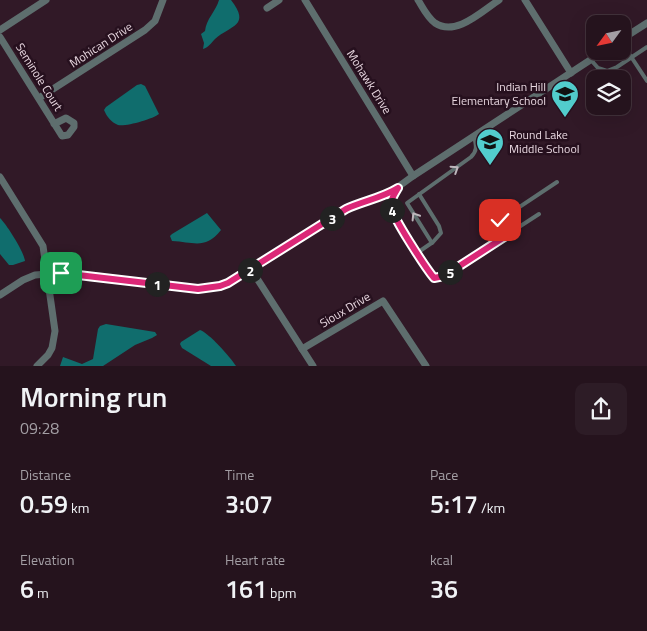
<!DOCTYPE html>
<html lang="en">
<head>
<meta charset="utf-8">
<style>
	:root { --surface:#25131d; --page:#2d1c26; --text:#f1f3f6; --muted:#a39ea4; --line:#42323b }
	body { margin:0; font-family:"Titillium Web",sans-serif; background:var(--page); color:var(--text); height:100vh; display:flex; flex-direction:column; font-size:19px; white-space:nowrap }
	* { box-sizing:border-box; margin:0 }
	p { font-size:16px; color:var(--muted) }
	.icon { flex:none; width:28px; height:28px; fill:none; stroke:currentColor; stroke-width:2; stroke-linecap:round; stroke-linejoin:round }
	.map { position:relative; height:366px; overflow:hidden }
	.side { display:flex; flex-direction:column; background:var(--surface); flex:1 }
	.side>* { flex:none }
	.needle { width:32px; rotate:237deg }
	.controls { position:absolute; left:586px; top:15px; display:grid; gap:10px }
	.controls a { display:grid; place-items:center; width:45px; height:45px; border-radius:10px; background:var(--surface); box-shadow:0 5px 20px #0002,0 0 0 1px var(--line); font-size:25px }
	.pin { position:absolute; display:grid; place-items:center; width:42px; height:42px; color:#fff; margin:-21px; border-radius:10px; box-shadow:0 2px 8px #0006 }
	.km { position:absolute; width:25px; height:25px; margin:-12px; border-radius:50%; background:#222; color:#fff; font-size:14px; line-height:25px; text-align:center }
	.round { display:grid; place-items:center; flex:none; width:52px; height:52px; border-radius:10px; background:var(--page) }
	.headline { display:flex; align-items:center; justify-content:space-between; height:85px; padding:0 20px }
	h1 { font-size:28px; font-weight:600; line-height:38px }
	.metrics { display:grid; grid-template-columns:repeat(3,1fr); gap:8px; height:85px; padding:5px 20px }
	.metrics div { display:grid; align-content:center }
	.metrics b { font-size:25px; font-weight:600 }
	.metrics small { font-size:14px; font-weight:400 }
	.metrics p { font-size:14px }
	.map>svg:first-child { display:block }
	.water { fill:#106d6d }
	.lines { fill:none; stroke-linecap:round; stroke-linejoin:round }
	.service { stroke:#5e6e6e; stroke-width:4 }
	.minor { stroke:#5e6e6e; stroke-width:7 }
	.oneway { stroke:#beb7bd }
	.route-casing { stroke:#fff; stroke-width:10 }
	.route { stroke:#db2777; stroke-width:6 }
	.labels { text-anchor:middle; stroke-width:5; stroke-linejoin:round; paint-order:stroke }
	.street-label { font-size:12px; fill:#e7d6df; stroke:#26101e }
	.poi-label { font-size:12px; fill:#e7d6df; stroke:#26101e; text-anchor:end }
</style>
</head>
<body>
<div class="map">
<svg width="647" height="366" viewBox="0 0 647 366">
	<rect width="100%" height="100%" fill="#311927"/>
	<g class="water">
		<path d="M 219,0 L 231,0 C 251,26 231,25 215,39 C 211,43 209,47 203,49 L 204,43 L 201,34 L 205,31 C 206,19 216,11 219,0 Z"/>
		<path d="M 141,84 L 145,86 L 159,114 C 153,119 125,127 118,125 C 111,122 107,117 104,110 L 106,107 L 137,85 Z"/>
		<path d="M 207,213 L 221,230 C 205,250 194,242 172,241 L 170,236 L 172,234 Z"/>
		<path d="M 0,218 C 7,225 24,252 25,261 L 13,265 L 9,265 L 0,254 Z"/>
		<polygon points="106,324 155,332 157,335 152,338 135,345 103,366 60,366 63,357 82,364 93,359 98,329 100,326"/>
		<path d="M 200,330 C 209,333 230,357 236,366 L 211,366 L 182,348 L 180,344 L 181,342 Z"/>
	</g>
	<g class="lines">
		<g class="service">
			<polyline points="622,43 647,81"/>
			<polyline points="591,60 598,68 607,71 617,67 647,47"/>
			<polyline points="509,234 500,220 557,182"/>
			<path d="M 432,243 L 407,203 L 471,157 C 478,150 476,145 474,136"/>
			<polyline points="417,253 433,242 441,233 439,226 419,194"/>
			<polyline points="434,278 444,276 539,214"/>
		</g>
		<g class="minor">
			<polyline points="305,0 413,176"/>
			<path d="M 418,0 C 423,8 427,17 435,23 C 456,37 482,11 499,0"/>
			<polyline points="525,0 571,73"/>
			<polyline points="267,8 279,0"/>
			<polyline points="0,30 46,0"/>
			<polyline points="0,37 62,136 68,135 74,127 74,123 66,118 54,124"/>
			<polyline points="622,39 647,23"/>
			<polyline points="39,98 145,30 155,21 163,0"/>
			<polyline points="0,177 43,246 55,331 52,348 48,355 37,366"/>
			<path d="M 396,190 C 394,195 391,200 391,205 C 391,218 425,267 434,278"/>
			<polyline points="251,269 313,366"/>
			<polyline points="0,295 23,280 35,275 61,273 198,289 219,286 228,283 347,209 360,203 387,195 413,176 604,51"/>
			<polyline points="302,349 383,301 426,366"/>
		</g>
	</g>
	<defs><path id="oneway-chevron" d="M-2-3.5L2.5 0L-2 3.5" fill="none" stroke-width="1.6" stroke-linecap="round" stroke-linejoin="round" transform="scale(1.25)"/></defs>
	<g class="oneway">
		<use href="#oneway-chevron" transform="translate(455 169) rotate(-33)"/>
		<use href="#oneway-chevron" transform="translate(415 216) rotate(-122)"/>
	</g>
	<g class="lines">
		<g class="route-casing">
			<path id="route" d="M 61,273 L 198,289 L 220,286 L 228,283 L 346,209 C 363,201 382,198 398,188 C 395,193 390,200 391,206 C 392,217 426,268 434,278 L 444,276 L 509,234 L 500,220"/>
		</g>
		<use href="#route" class="route"/>
	</g>
	<defs>
		<g id="school-pin" transform="scale(1.4375)"><path d="M0 17L-7.5 6A9.5 9.5 0 1 1 7.5 6Z" fill="#52cdcd" stroke="#26101e"/><path d="M0-5L7-2L0 1L-7-2ZM-4 1L0 2.5L4 1V4Q0 6-4 4Z" fill="#111"/></g>
	</defs>
	<g fill-rule="evenodd">
		<use href="#school-pin" x="565" y="94"/>
		<use href="#school-pin" x="490" y="142"/>
	</g>
	<g class="labels">
		<g class="street-label">
			<text transform="translate(101 45) rotate(-33)" y="4">Mohican Drive</text>
			<text transform="translate(39 77) rotate(58)" y="4">Seminole Court</text>
			<text transform="translate(369 82) rotate(58)" y="4">Mohawk Drive</text>
			<text transform="translate(345 310) rotate(-31)" y="4">Sioux Drive</text>
		</g>
		<g class="poi-label">
			<text x="546" y="91">Indian Hill<tspan x="546" dy="14">Elementary School</tspan></text>
			<text x="509" y="139" text-anchor="start">Round Lake<tspan x="509" dy="14">Middle School</tspan></text>
		</g>
	</g>
</svg>
<div class="controls">
<a><svg class="needle" viewBox="-14 -14 28 28"><path d="M0-13l5 13h-10z" fill="#e53935"/><path d="M0 13l5-13h-10z" fill="#a39ea4"/></svg></a>
<a><svg class="icon" aria-label="layers" viewBox="0 0 24 24"><path d="M12 4l9 5-9 5-9-5zM3 14l9 5 9-5"/></svg></a>
</div>
<div class="pin" style="left:61px;top:273px;background:#1e9e55"><svg class="icon" aria-label="arrive" viewBox="0 0 24 24"><path d="M6 21V4h12l-3 4 3 4H6"/></svg></div>
<div class="pin" style="left:500px;top:220px;background:#d93025"><svg class="icon" aria-label="check" viewBox="0 0 24 24"><path d="M5 12l5 5 9-10"/></svg></div>
<b class="km" style="left:157px;top:284px">1</b>
<b class="km" style="left:250px;top:270px">2</b>
<b class="km" style="left:332px;top:218px">3</b>
<b class="km" style="left:392px;top:210px">4</b>
<b class="km" style="left:450px;top:272px">5</b>
</div>
<section class="side">
<div class="headline"><div><h1>Morning run</h1><p>09:28</p></div><a class="round"><svg class="icon" aria-label="share" viewBox="0 0 24 24"><path d="M12 15V3M7 8l5-5 5 5M5 13v7h14v-7"/></svg></a></div>
<div class="metrics">
<div><p>Distance</p><b>0.59<small> km</small></b></div>
<div><p>Time</p><b>3:07</b></div>
<div><p>Pace</p><b>5:17<small> /km</small></b></div>
</div>
<div class="metrics">
<div><p>Elevation</p><b>6<small> m</small></b></div>
<div><p>Heart rate</p><b>161<small> bpm</small></b></div>
<div><p>kcal</p><b>36</b></div>
</div>
</section>
</body>
</html>
